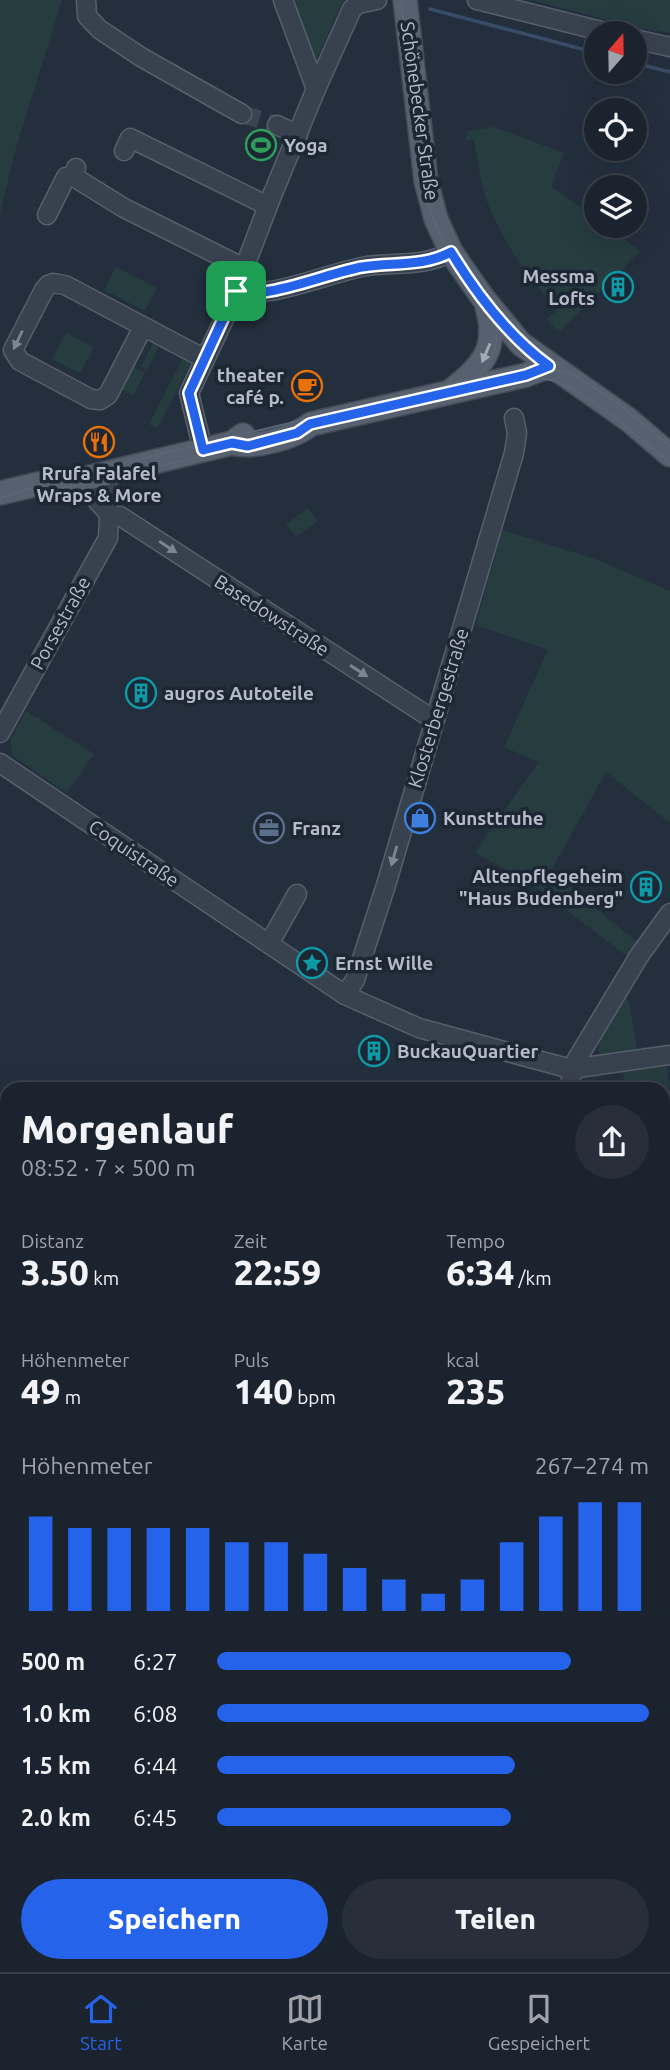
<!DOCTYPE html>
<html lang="de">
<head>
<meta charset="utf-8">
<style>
	:root { --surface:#1b232e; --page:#282f3a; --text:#f1f3f6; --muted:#a0a4aa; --line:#39404a; --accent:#2563eb }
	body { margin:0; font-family:Ubuntu,sans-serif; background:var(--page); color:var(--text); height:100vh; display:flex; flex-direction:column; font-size:26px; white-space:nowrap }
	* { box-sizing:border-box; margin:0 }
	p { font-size:23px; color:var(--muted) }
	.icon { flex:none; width:38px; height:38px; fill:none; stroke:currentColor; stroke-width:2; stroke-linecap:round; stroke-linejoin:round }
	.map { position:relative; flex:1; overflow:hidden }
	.panel { position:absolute; left:0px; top:1082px; width:670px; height:891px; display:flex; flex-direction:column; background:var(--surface); border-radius:21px 21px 0 0; box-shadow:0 7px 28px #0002,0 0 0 2px var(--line) }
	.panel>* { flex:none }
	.needle { width:46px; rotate:20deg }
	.fabs { position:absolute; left:584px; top:21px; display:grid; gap:14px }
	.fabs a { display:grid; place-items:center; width:63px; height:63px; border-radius:50%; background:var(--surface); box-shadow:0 7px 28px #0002,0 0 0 2px var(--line); font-size:35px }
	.pin { position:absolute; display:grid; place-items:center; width:60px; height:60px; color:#fff; margin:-30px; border-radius:14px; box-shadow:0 4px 10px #0006 }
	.round { display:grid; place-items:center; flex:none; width:74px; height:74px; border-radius:37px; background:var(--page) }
	.summary { display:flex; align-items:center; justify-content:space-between; height:119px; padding:0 21px }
	h1 { font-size:38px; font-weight:800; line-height:52px }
	.stats { display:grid; grid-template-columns:repeat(3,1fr); gap:10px; height:119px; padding:7px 21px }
	.stats div { display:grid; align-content:center }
	.stats b { font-size:35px; font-weight:800 }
	.stats small { font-size:19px; font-weight:400 }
	.stats p { font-size:19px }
	.chart { height:196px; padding:14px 21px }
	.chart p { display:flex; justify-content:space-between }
	.chart svg { width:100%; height:126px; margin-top:7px; stroke:var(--accent); stroke-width:6 }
	.button { display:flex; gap:14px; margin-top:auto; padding:14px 21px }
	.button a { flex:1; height:80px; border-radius:42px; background:var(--accent); color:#fff; font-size:28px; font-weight:800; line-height:80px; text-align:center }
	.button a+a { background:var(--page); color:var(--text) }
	ul { padding:0 21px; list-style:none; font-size:23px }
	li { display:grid; grid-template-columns:112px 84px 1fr; align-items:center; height:52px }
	li i { height:18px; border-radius:9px; background:var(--accent) }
	.tab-bar { display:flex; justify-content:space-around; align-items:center; height:98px; border-top:2px solid var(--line); background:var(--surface); font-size:19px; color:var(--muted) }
	.tab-bar a { display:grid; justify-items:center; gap:4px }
	.tab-bar .on { color:var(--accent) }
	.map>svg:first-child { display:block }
	.green { fill:#263c3f }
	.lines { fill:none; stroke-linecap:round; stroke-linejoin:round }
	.stream { stroke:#394c67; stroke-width:3.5 }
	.minor-tunnel { stroke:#3a4453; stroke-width:18; stroke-dasharray:18 9; stroke-linecap:butt }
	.minor-casing { stroke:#565f6c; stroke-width:21 }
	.major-casing { stroke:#414a57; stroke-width:26 }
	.minor { stroke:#38414e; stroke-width:18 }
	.major { stroke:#56606e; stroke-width:23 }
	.tram { stroke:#5a6575; stroke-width:2 }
	.rail { stroke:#5a6575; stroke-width:3.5; stroke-dasharray:7 7; stroke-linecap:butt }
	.oneway { fill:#7c8592 }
	.oneway2 { fill:#a1aab7 }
	.route-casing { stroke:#fff; stroke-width:14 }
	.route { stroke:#2563eb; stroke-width:9 }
	.labels { text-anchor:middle; stroke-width:7; stroke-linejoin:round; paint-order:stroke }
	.street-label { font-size:19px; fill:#b4bcc9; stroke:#1d2633 }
	.poi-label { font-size:19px; font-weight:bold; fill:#b4bcc9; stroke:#1d2633; text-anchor:start }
</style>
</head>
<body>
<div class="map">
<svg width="670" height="1972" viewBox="0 0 670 1972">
	<rect width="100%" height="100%" fill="#242f3e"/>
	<g class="green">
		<polygon points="0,0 62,0 16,148 0,213"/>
		<polygon points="291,0 343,0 314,66"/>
		<polygon points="531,0 670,0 670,33 642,29"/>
		<path d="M 494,127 L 564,153 L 551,186 L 597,219 L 597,226 L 606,226 L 640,251 L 559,332 L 547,319 L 557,310 C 531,280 506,247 490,209 C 481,188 478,162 474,139 L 466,140 L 468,131 Z"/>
		<polygon points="116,267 157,288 145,311 104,290"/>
		<polygon points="66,333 94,348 80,373 52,359"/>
		<polygon points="153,343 159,347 147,370 141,367"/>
		<polygon points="184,356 192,361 157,429 149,424"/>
		<polygon points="132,366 145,373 133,396 120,389"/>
		<polygon points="308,508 318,521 296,537 286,524"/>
		<polygon points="502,530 595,559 670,591 670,823 606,772 551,871 637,942 628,957 541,891 475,852 539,762 504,747 548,650 476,625"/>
		<polygon points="26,711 94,754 67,793 13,756 10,740"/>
		<polygon points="624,998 629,1001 637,1050 605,1055 600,1054 598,1050 599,1043"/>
		<polygon points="666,1065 670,1086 670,1150 663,1152 663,1088 626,1088 623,1072"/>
		<polygon points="670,1564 670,1725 663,1726 663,1565"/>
	</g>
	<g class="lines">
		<g class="stream">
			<polyline points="430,9 597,53"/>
			<polyline points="635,63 670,72"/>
		</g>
		<polyline class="minor-tunnel" points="242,114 277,125"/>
		<g class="minor-casing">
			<g id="minor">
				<polyline points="86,0 87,16 99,29 141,57 242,114"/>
				<polyline points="283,0 316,89"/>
				<polyline points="477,0 609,33"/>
				<polyline points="635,39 670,47"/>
				<polyline points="277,125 298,135"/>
				<polyline points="124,151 130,138 268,206"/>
				<polyline points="76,168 74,177 124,208 244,268"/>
				<polyline points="47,215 66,177 74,177"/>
				<path d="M 236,291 C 270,300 330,272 367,266 C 397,262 424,267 451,252"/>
				<polyline points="143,327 108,395 100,400 91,399 20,361 13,350 44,290 48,285 53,283 65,285 205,359"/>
				<polyline points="203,450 189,393 227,313 271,198 316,89 352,9 358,4 377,0"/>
				<path d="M 98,475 C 109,488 112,494 106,510"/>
				<polyline points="109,516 120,516 434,720"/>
				<polyline points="0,733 108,538 109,516 106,510 98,502 95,490 98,475"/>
				<polyline points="0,763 345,995 419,1028 571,1069 670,1055"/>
				<polyline points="269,944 297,894"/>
				<polyline points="345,995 355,980 386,885 514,453 517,433 514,418"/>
				<polyline points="571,1069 639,956 670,913"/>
				<polyline points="571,1069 571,1088"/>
				<polyline points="663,1232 670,1230"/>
				<polyline points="663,1371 670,1370"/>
				<polyline points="663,1468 670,1467"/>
				<polyline points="663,1557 670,1556"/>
				<polyline points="663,1781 670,1780"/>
				<polyline points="299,1965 301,1972"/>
				<polyline points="627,1965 629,1972"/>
			</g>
		</g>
		<g class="major-casing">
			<g id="major">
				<polyline points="405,0 426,181 436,219 451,252 483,298 521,344 629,420 670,455"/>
				<path d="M 452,390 C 483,366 499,348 487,307"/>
				<path d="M 232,443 C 253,449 294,438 311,424 L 526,375 L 549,366"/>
				<polyline points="0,493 51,481 62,484 232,443 243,435"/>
			</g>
		</g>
		<use href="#minor" class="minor"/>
		<use href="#major" class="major"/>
		<g class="tram">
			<path d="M 401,0 L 421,171 C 429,224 453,264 485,306 C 502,329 520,351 543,369"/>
			<polyline points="528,344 620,405 670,446"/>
			<polyline points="524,375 555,381 574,390"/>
			<path d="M 476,378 C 493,362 500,342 496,319"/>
			<polyline points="566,384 617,419 670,463"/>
			<polyline points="32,495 249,446 310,426"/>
			<path d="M 0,498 L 66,477 L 513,369 C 539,364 562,368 585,382"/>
		</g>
		<g class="rail">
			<polyline points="0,1096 7,1150"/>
			<polyline points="0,1160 7,1214"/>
			<polyline points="0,1216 7,1270"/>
			<polyline points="0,1274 7,1328"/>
			<polyline points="0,1391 7,1445"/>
			<polyline points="0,1446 7,1501"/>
			<polyline points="53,1965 54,1972"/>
			<polyline points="71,1965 72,1972"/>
			<polyline points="87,1965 87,1972"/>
			<polyline points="117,1965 119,1972"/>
		</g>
	</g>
	<defs><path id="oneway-solid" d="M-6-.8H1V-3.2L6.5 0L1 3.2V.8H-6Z" transform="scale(1.75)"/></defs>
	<g class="oneway">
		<use href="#oneway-solid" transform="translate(18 340) rotate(115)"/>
		<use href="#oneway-solid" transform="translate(168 547) rotate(33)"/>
		<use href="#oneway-solid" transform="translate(359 671) rotate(33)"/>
		<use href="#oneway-solid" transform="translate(394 856) rotate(106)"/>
	</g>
	<use class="oneway2" href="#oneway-solid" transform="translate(486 353) rotate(113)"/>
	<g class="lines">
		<g class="route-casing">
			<path id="route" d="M 451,252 C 477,295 508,336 549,366 L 526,375 L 310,424 L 297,433 L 248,446 L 232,443 L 203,450 L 189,393 L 236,291 C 268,300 327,273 362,267 C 392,262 423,267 451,252 Z"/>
		</g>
		<use href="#route" class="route"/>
	</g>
	<defs>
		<g id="stadium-ring" transform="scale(1.575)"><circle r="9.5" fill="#1d2633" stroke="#2e9e5b" stroke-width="1.5"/><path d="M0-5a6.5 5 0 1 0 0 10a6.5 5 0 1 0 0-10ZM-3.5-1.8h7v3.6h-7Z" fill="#2e9e5b"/></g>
		<g id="building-ring" transform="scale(1.575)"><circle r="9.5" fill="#1d2633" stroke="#0f9aa8" stroke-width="1.5"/><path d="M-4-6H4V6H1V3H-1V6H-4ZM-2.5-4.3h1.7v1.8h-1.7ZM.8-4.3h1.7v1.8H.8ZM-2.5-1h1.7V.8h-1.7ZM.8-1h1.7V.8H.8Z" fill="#0f9aa8"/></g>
		<g id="cafe-ring" transform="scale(1.575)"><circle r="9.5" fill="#1d2633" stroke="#e8710a" stroke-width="1.5"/><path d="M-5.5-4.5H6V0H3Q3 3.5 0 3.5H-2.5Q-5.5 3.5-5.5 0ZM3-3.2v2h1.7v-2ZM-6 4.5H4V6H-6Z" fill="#e8710a"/></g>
		<g id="restaurant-ring" transform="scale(1.575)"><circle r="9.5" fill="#1d2633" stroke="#e8710a" stroke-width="1.5"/><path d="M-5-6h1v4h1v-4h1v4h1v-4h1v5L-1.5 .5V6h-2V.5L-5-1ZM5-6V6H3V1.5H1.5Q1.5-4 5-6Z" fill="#e8710a"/></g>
		<g id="shop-ring" transform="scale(1.575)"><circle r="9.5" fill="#1d2633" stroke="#3f7fe0" stroke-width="1.5"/><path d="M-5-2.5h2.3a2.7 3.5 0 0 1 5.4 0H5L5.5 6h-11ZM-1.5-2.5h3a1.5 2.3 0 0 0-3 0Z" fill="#3f7fe0"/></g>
		<g id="office-ring" transform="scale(1.575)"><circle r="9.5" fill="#1d2633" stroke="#5c6f8a" stroke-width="1.5"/><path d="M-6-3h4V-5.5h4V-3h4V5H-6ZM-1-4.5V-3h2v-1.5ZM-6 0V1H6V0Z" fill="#5c6f8a"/></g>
		<g id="sight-ring" transform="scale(1.575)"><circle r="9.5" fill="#1d2633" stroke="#0f9aa8" stroke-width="1.5"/><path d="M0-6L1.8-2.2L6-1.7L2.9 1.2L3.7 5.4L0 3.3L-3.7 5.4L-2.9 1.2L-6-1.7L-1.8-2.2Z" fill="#0f9aa8"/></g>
	</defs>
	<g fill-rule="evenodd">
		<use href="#stadium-ring" x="261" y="145"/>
		<use href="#building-ring" x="618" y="287"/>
		<use href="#cafe-ring" x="307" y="386"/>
		<use href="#restaurant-ring" x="99" y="442"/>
		<use href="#building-ring" x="141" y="693"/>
		<use href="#shop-ring" x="420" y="818"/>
		<use href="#office-ring" x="269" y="828"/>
		<use href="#building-ring" x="646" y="887"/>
		<use href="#sight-ring" x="312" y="963"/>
		<use href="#building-ring" x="374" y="1051"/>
	</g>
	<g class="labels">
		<g class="street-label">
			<text transform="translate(420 111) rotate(82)" y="7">Schönebecker Straße</text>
			<text transform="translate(272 615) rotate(33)" y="7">Basedowstraße</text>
			<text transform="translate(60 623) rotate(-61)" y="7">Porsestraße</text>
			<text transform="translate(438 708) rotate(-73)" y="7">Klosterbergestraße</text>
			<text transform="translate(134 853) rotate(34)" y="7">Coquistraße</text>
		</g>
		<g class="poi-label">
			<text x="284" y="152">Yoga</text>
			<text x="595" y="283" text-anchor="end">Messma<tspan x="595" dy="22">Lofts</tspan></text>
			<text x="284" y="382" text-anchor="end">theater<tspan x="284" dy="22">café p.</tspan></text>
			<text x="99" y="480" text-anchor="middle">Rrufa Falafel<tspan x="99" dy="22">Wraps &amp; More</tspan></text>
			<text x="164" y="700">augros Autoteile</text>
			<text x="443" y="825">Kunsttruhe</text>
			<text x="292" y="835">Franz</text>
			<text x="623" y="883" text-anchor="end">Altenpflegeheim<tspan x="623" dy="22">"Haus Budenberg"</tspan></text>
			<text x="335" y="970">Ernst Wille</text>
			<text x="397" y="1058">BuckauQuartier</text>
		</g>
	</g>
</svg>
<div class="fabs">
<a><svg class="needle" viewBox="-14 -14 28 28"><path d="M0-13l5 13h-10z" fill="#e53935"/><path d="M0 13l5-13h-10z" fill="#a0a4aa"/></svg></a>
<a><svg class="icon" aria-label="locate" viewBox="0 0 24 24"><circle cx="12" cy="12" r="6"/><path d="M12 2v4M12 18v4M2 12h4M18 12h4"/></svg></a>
<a><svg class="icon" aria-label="layers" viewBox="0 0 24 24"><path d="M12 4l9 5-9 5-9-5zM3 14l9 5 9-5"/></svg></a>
</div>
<div class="pin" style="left:236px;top:291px;background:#1e9e55"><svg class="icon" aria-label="arrive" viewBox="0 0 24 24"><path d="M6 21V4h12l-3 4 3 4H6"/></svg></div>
<section class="panel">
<div class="summary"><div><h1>Morgenlauf</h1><p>08:52 · 7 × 500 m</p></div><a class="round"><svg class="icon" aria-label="share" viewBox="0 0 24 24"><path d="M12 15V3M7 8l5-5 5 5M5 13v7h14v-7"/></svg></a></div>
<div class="stats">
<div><p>Distanz</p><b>3.50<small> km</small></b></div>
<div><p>Zeit</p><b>22:59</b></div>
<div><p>Tempo</p><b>6:34<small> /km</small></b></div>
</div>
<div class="stats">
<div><p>Höhenmeter</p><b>49<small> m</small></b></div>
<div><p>Puls</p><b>140<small> bpm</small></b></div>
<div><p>kcal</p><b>235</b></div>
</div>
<div class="chart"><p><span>Höhenmeter</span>267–274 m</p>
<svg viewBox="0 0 160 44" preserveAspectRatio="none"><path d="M5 44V11M15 44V15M25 44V15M35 44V15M45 44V15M55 44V20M65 44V20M75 44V24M85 44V29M95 44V33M105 44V38M115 44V33M125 44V20M135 44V11M145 44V6M155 44V6"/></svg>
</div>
<ul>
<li><b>500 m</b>6:27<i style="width:82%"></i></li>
<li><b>1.0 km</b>6:08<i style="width:100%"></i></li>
<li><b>1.5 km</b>6:44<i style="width:69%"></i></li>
<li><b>2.0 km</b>6:45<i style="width:68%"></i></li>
</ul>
<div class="button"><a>Speichern</a><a>Teilen</a></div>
</section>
</div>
<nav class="tab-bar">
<a class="on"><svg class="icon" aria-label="home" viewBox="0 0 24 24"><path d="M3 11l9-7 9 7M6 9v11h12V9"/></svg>Start</a>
<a><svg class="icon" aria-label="map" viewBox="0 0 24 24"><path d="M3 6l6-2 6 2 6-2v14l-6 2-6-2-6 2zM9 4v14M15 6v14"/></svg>Karte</a>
<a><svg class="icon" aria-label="saved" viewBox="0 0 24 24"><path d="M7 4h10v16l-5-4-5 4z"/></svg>Gespeichert</a>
</nav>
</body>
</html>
